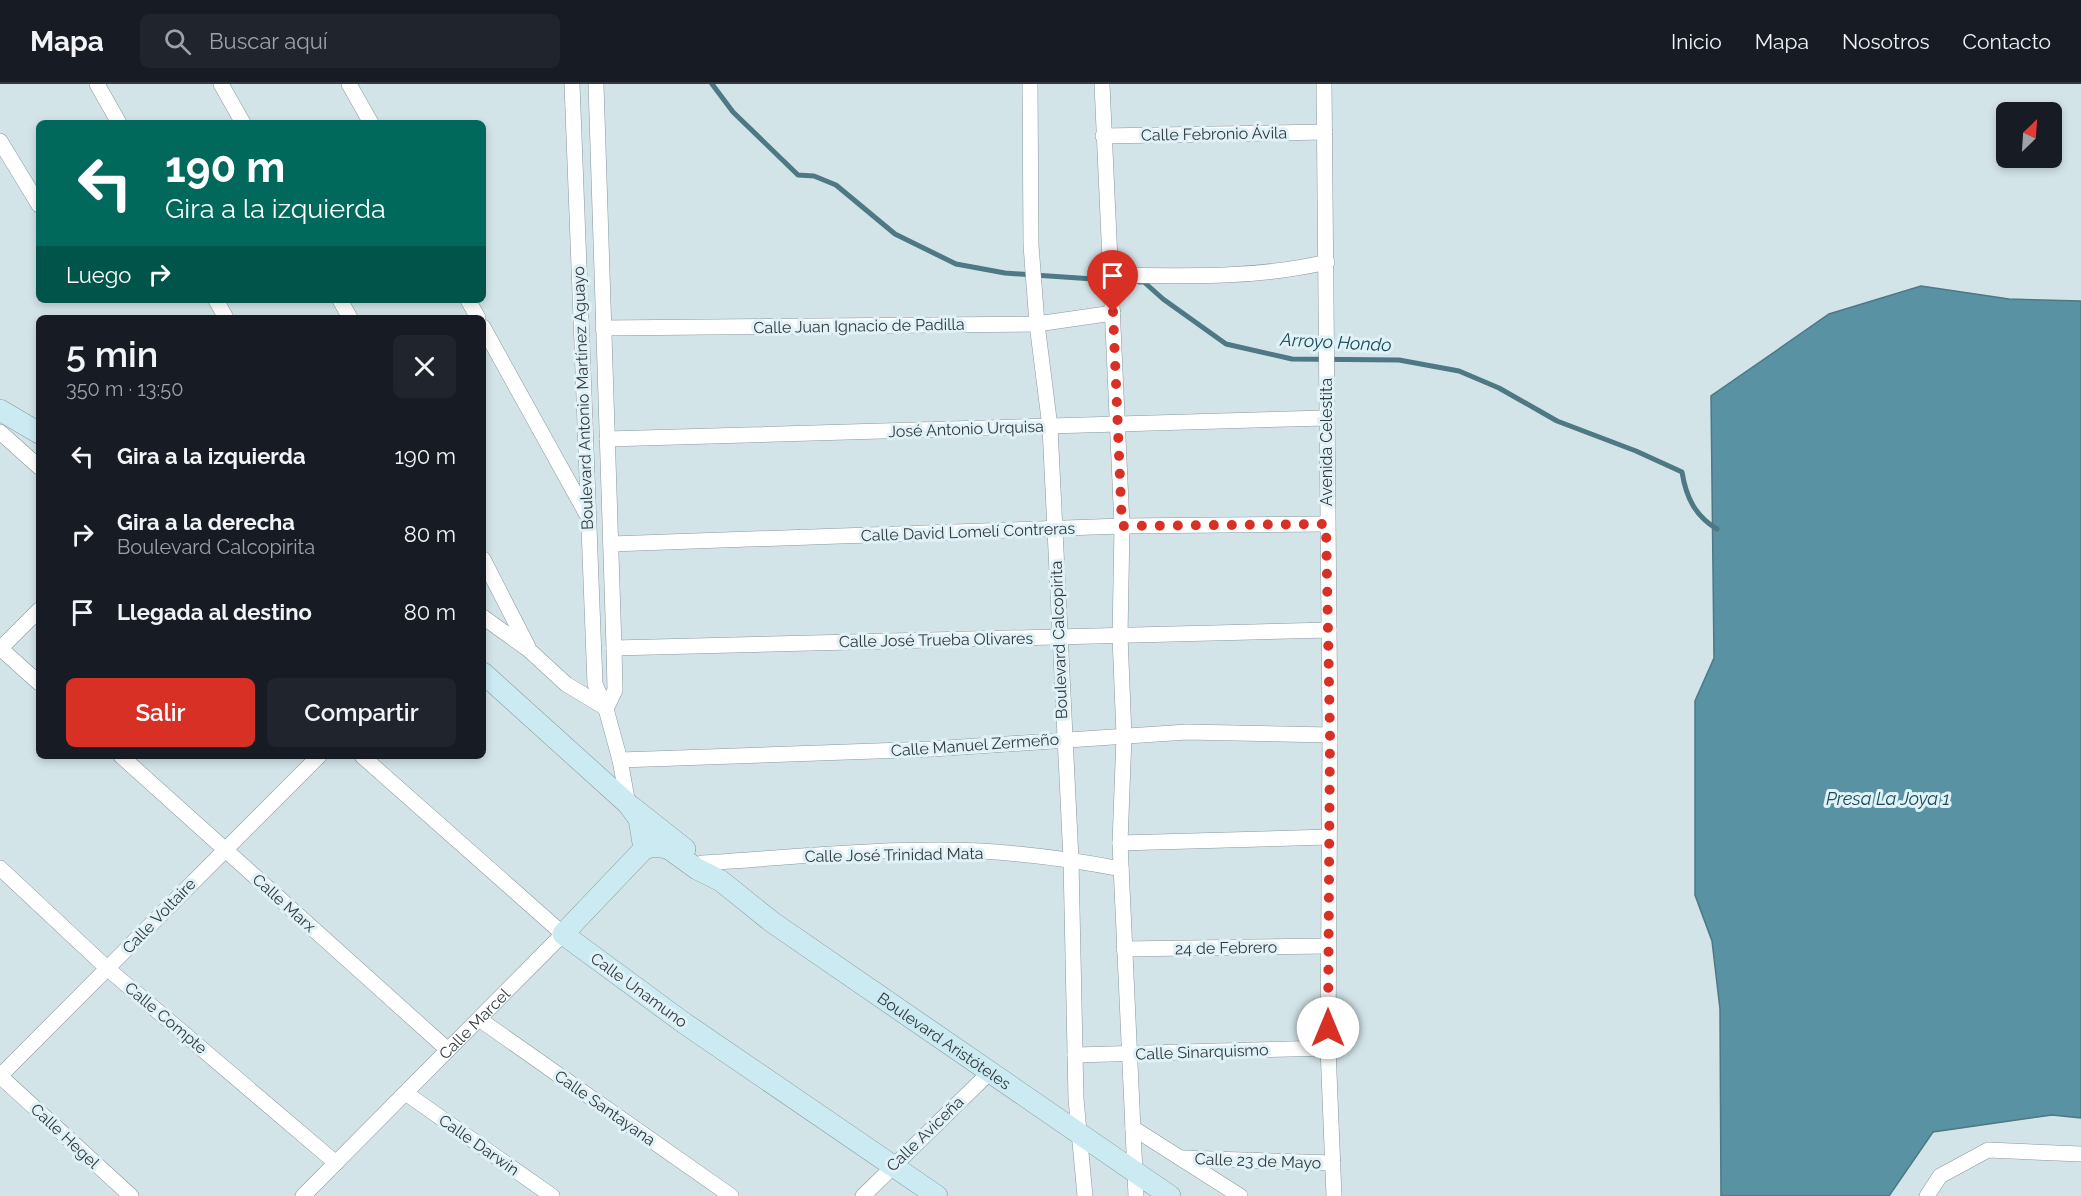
<!DOCTYPE html>
<html lang="es">
<meta charset="utf-8">
<style>
:root{--surface:#171b24;--page:#20242c;--text:#f1f3f6;--muted:#9ea1a6;--line:#363941;--accent:#d93025}
body{margin:0;font-family:Raleway,sans-serif;background:var(--page);color:var(--text);height:100vh;display:flex;flex-direction:column;font-size:22px;white-space:nowrap}
*{box-sizing:border-box;margin:0}
p{font-size:20px;color:var(--muted)}
.icon{flex:none;width:33px;height:33px;fill:none;stroke:currentColor;stroke-width:2;stroke-linecap:round;stroke-linejoin:round}
.map{position:relative;flex:1;overflow:hidden}
.sheet{position:absolute;left:36px;top:231px;width:450px;height:444px;display:flex;flex-direction:column;background:var(--surface);border-radius:9px;box-shadow:0 3px 9px #0003}
.sheet>*{flex:none}
.banner{position:absolute;left:36px;top:36px;width:450px;height:183px;border-radius:9px;box-shadow:0 3px 9px #0003;background:#00695c;color:#fff;overflow:hidden}
.needle{width:39px;rotate:25deg}
.fabs{position:absolute;left:1996px;top:18px;display:grid;gap:12px}
.fabs a{display:grid;place-items:center;width:66px;height:66px;border-radius:9px;background:var(--surface);box-shadow:0 3px 9px #0003;font-size:30px}
.pin{position:absolute;display:grid;place-items:center;width:51px;height:51px;color:#fff;margin:-62px -26px;border-radius:50% 50% 50% 0;rotate:-45deg;box-shadow:0 0 6px #0007}
.pin .icon{rotate:45deg}
.me{position:absolute;width:66px;margin:-33px;rotate:0deg;stroke-linejoin:round;filter:drop-shadow(0 0 4px #0008)}
.turn{display:flex;align-items:center;gap:21px;height:126px;padding:0 30px;font-size:27px}
.turn .icon{width:78px;height:78px;stroke-width:2.5}
.turn b{display:block;font-size:42px;line-height:51px}
.then{display:flex;align-items:center;height:57px;padding:0 30px;background:#0003;gap:12px;font-size:22px}
.round{display:grid;place-items:center;flex:none;width:63px;height:63px;border-radius:9px;background:var(--page)}
.headline{display:flex;align-items:center;justify-content:space-between;height:102px;padding:0 30px}
h1{font-size:36px;font-weight:600;line-height:45px}
.primary-button{display:flex;gap:12px;margin-top:auto;padding:12px 30px}
.primary-button a{flex:1;height:69px;border-radius:9px;background:var(--accent);color:#fff;font-size:24px;font-weight:600;line-height:69px;text-align:center}
.primary-button a+a{background:var(--page);color:var(--text)}
ul{padding:0;list-style:none}
li{display:flex;align-items:center;gap:18px;height:78px;padding:0 30px}
li div{flex:1}
li b{display:block;font-size:22px}
li em{font-style:normal}
header{display:flex;align-items:center;gap:36px;box-sizing:border-box;height:84px;padding:0 30px;background:var(--surface);border-bottom:2px solid var(--line)}
header strong{font-size:28px}
nav{display:flex;gap:33px;margin-inline-start:auto;font-size:21px}
.search{width:420px;height:54px;background:var(--page);display:flex;align-items:center;gap:15px;box-sizing:border-box;padding:0 21px;border-radius:9px;color:var(--muted);font-size:22px}
.map>svg:first-child{display:block}
</style>
<header>
<strong>Mapa</strong>
<div class="search"><svg class="icon" aria-label="search" viewBox="0 0 24 24"><circle cx="10" cy="10" r="6"/><path d="M15 15l6 6"/></svg>Buscar aquí</div>
<nav><a>Inicio</a><a>Mapa</a><a>Nosotros</a><a>Contacto</a></nav>
</header>
<div class="map">
<svg width="2081" height="1112" viewBox="0 0 2081 1112">
<rect width="100%" height="100%" fill="#d3e4e9"/>
<path fill="#5993a3" stroke="#4d7884" stroke-width="1.5" d="M1921,202L2009,215L2081,217V1034L2052,1031L1933,1048L1889,1112H1721L1720,925L1712,857L1695,811V617L1714,574L1711,312L1829,230Z"/>
<g fill="none" stroke-linecap="round" stroke-linejoin="round">
<path stroke="#4d7884" stroke-width="5" d="M712,0L733,28L798,91L814,92L836,101L895,150L956,180L1005,189L1108,196
M1139,198H1144L1163,215L1226,260L1292,275L1399,276L1459,287L1499,304L1557,337L1636,367L1682,388C1686,413 1695,432 1717,445"/>
<defs>
<g id="street">
<path d="M97,0L119,39"/>
<path d="M221,0L243,39"/>
<path d="M349,0L371,39"/>
<path d="M572,0L595,600L606,625L620,676L628,720"/>
<path d="M596,0L614,564L615,606L606,625"/>
<path d="M1030,0L1031,161L1037,240L1050,343L1071,776L1076,1015L1085,1112"/>
<path d="M1102,0L1122,442L1120,552L1124,652L1120,759L1136,1112"/>
<path d="M1324,0L1330,651L1328,964L1334,1112"/>
<path d="M1103,52L1325,48"/>
<path d="M0,57L39,121"/>
<path d="M1111,191C1183,192 1255,195 1327,178"/>
<path d="M216,216L226,234"/>
<path d="M340,216L350,234"/>
<path d="M468,216L478,234"/>
<path d="M483,243L586,429"/>
<path d="M603,244L1037,240L1113,229"/>
<path d="M0,348L39,383"/>
<path d="M607,355L1325,334"/>
<path d="M611,460L1122,442L1326,440"/>
<path d="M483,475L528,563"/>
<path d="M483,533L529,566L566,600L604,623"/>
<path d="M0,564L39,599"/>
<path d="M614,564L1329,546"/>
<path d="M0,565L39,526"/>
<path d="M121,672L448,966"/>
<path d="M620,676L932,665L1187,648L1330,651"/>
<path d="M1120,759L1329,753"/>
<path d="M702,779C795,773 888,763 981,767C1028,770 1075,776 1121,785"/>
<path d="M0,784L108,885L336,1079"/>
<path d="M1124,865L1328,862"/>
<path d="M479,935L731,1112"/>
<path d="M1075,971L1328,964"/>
<path d="M0,992L319,672"/>
<path d="M0,992L131,1112"/>
<path d="M407,1010L552,1112"/>
<path d="M1133,1044L1240,1112"/>
<path d="M1183,1074L1333,1079"/>
<path id="s1" d="M303,1112L563,850L362,672"/>
<path d="M863,1112L989,989"/>
<path d="M1927,1112L1940,1092L1988,1066L2081,1070"/>
</g>
<g id="secondary">
<path d="M0,326L39,349"/>
<path d="M483,589L628,720L639,735L644,765"/>
<path d="M632,723L685,765"/>
<path id="s2" d="M937,1112L684,939L563,850L644,765L654,762L668,764L697,785L721,797L772,838L1170,1112"/>
</g>
</defs>
<use href="#street" stroke="#88989d" stroke-width="16"/>
<use href="#secondary" stroke="#88989d" stroke-width="22"/>
<use href="#street" stroke="#fff" stroke-width="15"/>
<use href="#secondary" stroke="#cbeaf2" stroke-width="21"/>
</g>
<g fill="none" stroke-linecap="round" stroke-linejoin="round">
<path stroke="#d93025" stroke-width="10" stroke-dasharray="0 18" d="M1113,228L1122,442L1326,440L1330,651L1328,944"/>
</g>
<g text-anchor="middle" dominant-baseline="central" stroke-width="6" stroke-linejoin="round" paint-order="stroke">
<g font-size="16" fill="#31383a" stroke="#e0f2f7">
<text transform="translate(1214 50) rotate(-1)">Calle Febronio Ávila</text>
<text transform="translate(859 242) rotate(-1)">Calle Juan Ignacio de Padilla</text>
<text transform="translate(583 314) rotate(-92)">Boulevard Antonio Martínez Aguayo</text>
<text transform="translate(966 345) rotate(-2)">José Antonio Urquisa</text>
<text transform="translate(1326 358) rotate(-90)">Avenida Celestita</text>
<text transform="translate(968 448) rotate(-2)">Calle David Lomelí Contreras</text>
<text transform="translate(936 556) rotate(-1)">Calle José Trueba Olivares</text>
<text transform="translate(1059 556) rotate(-92)">Boulevard Calcopirita</text>
<text transform="translate(975 661) rotate(-4)">Calle Manuel Zermeño</text>
<text transform="translate(894 771) rotate(-1)">Calle José Trinidad Mata</text>
<text transform="translate(284 819) rotate(42)">Calle Marx</text>
<text transform="translate(159 832) rotate(-46)">Calle Voltaire</text>
<text transform="translate(1226 864) rotate(-1)">24 de Febrero</text>
<text transform="translate(639 906) rotate(36)">Calle Unamuno</text>
<text transform="translate(166 934) rotate(40)">Calle Compte</text>
<text stroke="none"><textPath href="#s1" startOffset="243">Calle Marcel</textPath></text>
<text stroke="none"><textPath href="#s2" startOffset="936">Boulevard Aristóteles</textPath></text>
<text transform="translate(1202 968) rotate(-2)">Calle Sinarquismo</text>
<text transform="translate(605 1024) rotate(35)">Calle Santayana</text>
<text transform="translate(925 1050) rotate(-44)">Calle Aviceña</text>
<text transform="translate(65 1052) rotate(43)">Calle Hegel</text>
<text transform="translate(479 1061) rotate(35)">Calle Darwin</text>
<text transform="translate(1258 1077) rotate(2)">Calle 23 de Mayo</text>
</g>
<g font-size="18" font-style="italic" fill="#174a57" stroke="#e0f2f7">
<text transform="translate(1336 258) rotate(3)">Arroyo Hondo</text>
<text x="1888" y="714">Presa La Joya 1</text>
</g>
</g>
</svg>
<div class="fabs">
<a><svg class="needle" viewBox="-14 -14 28 28"><path d="M0-13l5 13h-10z" fill="#e53935"/><path d="M0 13l5-13h-10z" fill="#9ea1a6"/></svg></a>
</div>
<div class="pin" style="left:1113px;top:228px;background:#d93025"><svg class="icon" aria-label="arrive" viewBox="0 0 24 24"><path d="M6 21V4h12l-3 4 3 4H6"/></svg></div>
<svg class="me" style="left:1328px;top:944px" viewBox="-20 -20 40 40"><circle r="19" fill="#fff"/><path d="M0-13L10 11 0 6-10 11z" fill="#d93025"/></svg>
<div class="banner">
<div class="turn"><svg class="icon" aria-label="left" viewBox="0 0 24 24"><path d="M17 20v-9H6M10 6l-5 5 5 5"/></svg><div><b>190 m</b>Gira a la izquierda</div></div>
<div class="then">Luego<svg class="icon" aria-label="right" viewBox="0 0 24 24"><path d="M7 20v-9h11M14 6l5 5-5 5"/></svg></div>
</div>
<section class="sheet">
<div class="headline"><div><h1>5 min</h1><p>350 m · 13:50</p></div><a class="round"><svg class="icon" aria-label="close" viewBox="0 0 24 24"><path d="M6 6l12 12M18 6L6 18"/></svg></a></div>
<ul>
<li><svg class="icon" aria-label="left" viewBox="0 0 24 24"><path d="M17 20v-9H6M10 6l-5 5 5 5"/></svg><div><b>Gira a la izquierda</b></div><em>190 m</em></li>
<li><svg class="icon" aria-label="right" viewBox="0 0 24 24"><path d="M7 20v-9h11M14 6l5 5-5 5"/></svg><div><b>Gira a la derecha</b><p>Boulevard Calcopirita</p></div><em>80 m</em></li>
<li><svg class="icon" aria-label="arrive" viewBox="0 0 24 24"><path d="M6 21V4h12l-3 4 3 4H6"/></svg><div><b>Llegada al destino</b></div><em>80 m</em></li>
</ul>
<div class="primary-button"><a>Salir</a><a>Compartir</a></div>
</section>
</div>
